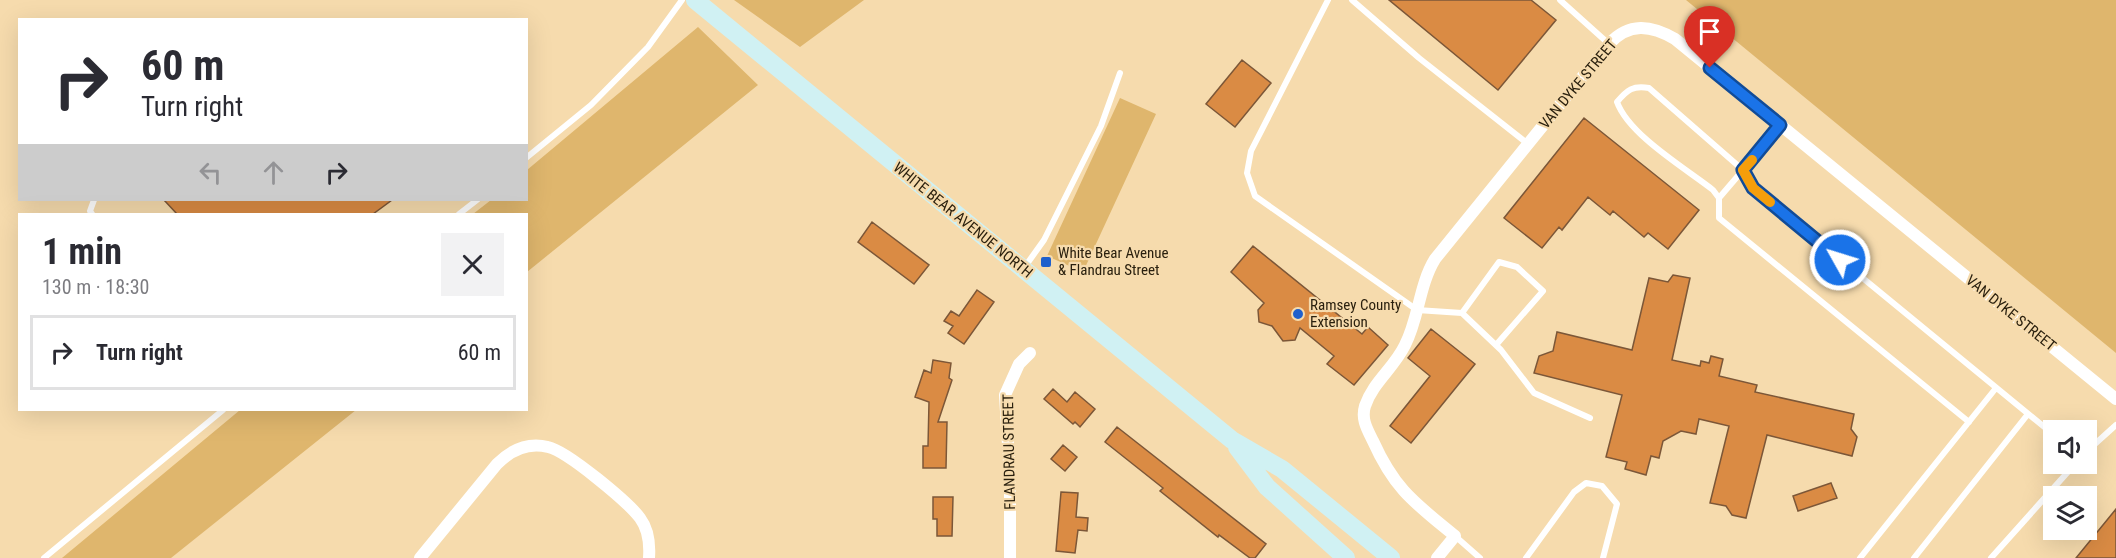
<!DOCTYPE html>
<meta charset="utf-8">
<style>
:root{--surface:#fff;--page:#f2f2f3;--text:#2b2b33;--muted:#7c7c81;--line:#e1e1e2}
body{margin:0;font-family:"Roboto Condensed",sans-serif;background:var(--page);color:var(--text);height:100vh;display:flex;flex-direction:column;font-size:22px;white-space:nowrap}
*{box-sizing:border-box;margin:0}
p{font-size:20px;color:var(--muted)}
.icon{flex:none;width:33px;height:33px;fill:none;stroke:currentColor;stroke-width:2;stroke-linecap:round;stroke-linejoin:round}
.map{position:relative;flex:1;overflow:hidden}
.drawer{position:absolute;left:18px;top:213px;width:510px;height:198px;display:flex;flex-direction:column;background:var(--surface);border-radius:0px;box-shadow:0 6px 24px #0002}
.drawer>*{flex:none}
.banner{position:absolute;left:18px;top:18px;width:510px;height:183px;border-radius:0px;box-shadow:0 6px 24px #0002;background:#fff;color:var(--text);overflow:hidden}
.fabs{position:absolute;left:2043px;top:420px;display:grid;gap:12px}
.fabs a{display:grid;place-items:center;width:54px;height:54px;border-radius:0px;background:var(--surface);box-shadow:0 6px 24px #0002;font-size:30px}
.pin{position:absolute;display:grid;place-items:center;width:51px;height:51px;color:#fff;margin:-62px -26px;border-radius:50% 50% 50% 0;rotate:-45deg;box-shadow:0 0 6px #0007}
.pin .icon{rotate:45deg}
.me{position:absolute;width:66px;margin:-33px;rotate:309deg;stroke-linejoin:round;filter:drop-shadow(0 0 4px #0008)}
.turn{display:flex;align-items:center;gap:21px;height:126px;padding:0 24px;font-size:27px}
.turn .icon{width:78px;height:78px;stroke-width:2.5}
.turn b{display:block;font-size:42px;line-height:51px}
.lanes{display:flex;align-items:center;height:57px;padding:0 24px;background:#0003;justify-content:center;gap:30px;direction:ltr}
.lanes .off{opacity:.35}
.round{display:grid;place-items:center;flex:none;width:63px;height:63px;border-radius:0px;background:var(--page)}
.head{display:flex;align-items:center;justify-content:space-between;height:102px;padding:0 24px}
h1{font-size:36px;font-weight:700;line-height:45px}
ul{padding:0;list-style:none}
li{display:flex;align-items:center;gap:18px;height:75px;margin:0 12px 9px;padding:0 12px;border:3px solid var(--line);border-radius:0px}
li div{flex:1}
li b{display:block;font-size:22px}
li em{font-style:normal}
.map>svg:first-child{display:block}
</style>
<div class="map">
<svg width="2116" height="558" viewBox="0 0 2116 558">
<rect width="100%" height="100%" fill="#f6dbad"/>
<path fill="#dfb66d" d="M734,0H864L800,47Z
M1686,0H2116V353Z
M698,27L758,85L527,272L526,214H473L491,200H526L527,170Z
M1120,98L1156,114L1083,272L1047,256Z
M240,410H356L171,558H62Z"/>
<path fill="#da8b44" stroke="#7c5738" stroke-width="1.5" d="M1389,0H1531L1556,20L1498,90Z
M1242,60L1271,83L1235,127L1206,104Z
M1584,118L1699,210L1668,249L1648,233L1644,237L1613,211L1610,215L1588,197L1562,230L1559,227L1542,248L1504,218Z
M164,200H392L373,214H177Z
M872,222L929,265L914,284L858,242Z
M1253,246L1362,334L1368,327L1388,345L1354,385L1327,364L1334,356L1300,328L1295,340L1283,341L1272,326L1259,322L1258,310L1264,303L1231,272Z
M1673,275L1690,278L1672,360L1700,366L1701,361L1709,363L1711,356L1723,359L1719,376L1757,385L1755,392L1854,414L1851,429L1857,437L1852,456L1767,435L1746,518L1732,515L1726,506L1710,503L1729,426L1699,419L1696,434L1681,431L1663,441L1659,458L1651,456L1646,475L1625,469L1627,462L1606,457L1622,395L1534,373L1539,356L1553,351L1557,332L1632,350L1649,278L1668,282Z
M977,290L994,302L964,344L948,333L953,326L944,321L951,311L959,316Z
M1431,329L1475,364L1411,443L1390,426L1430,376L1408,358Z
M933,360L951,363L949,378L952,380L938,422H947L946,468H923V446H928L929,402L915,397L924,370L931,373Z
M1053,389L1067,402L1075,392L1095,409L1080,427L1075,422L1073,424L1044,399Z
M1117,427L1266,544L1255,558H1250L1219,535L1218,537L1160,491L1163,488L1105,442Z
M1063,445L1077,457L1065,471L1051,459Z
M1831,483L1837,498L1798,511L1793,496Z
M1061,492L1078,493L1076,517L1088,518L1087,531L1078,530L1075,553L1056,551Z
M933,497H953L952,536H937V519H933Z
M2116,509V558H2076Z"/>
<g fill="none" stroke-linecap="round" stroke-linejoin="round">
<path stroke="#fff" stroke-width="6" d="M1328,0L1251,151L1247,173L1255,196L1417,310L1462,313L1501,350L1534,393L1590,418
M1352,0L1419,58L1528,144
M1560,0L1609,44
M1780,125L1743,170L1753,188L2054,435
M526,158L591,105L648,47L682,0
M1719,198L1743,170L1649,88C1633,85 1627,90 1617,102C1629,135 1685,168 1713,190L1719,198V218L1969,422
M92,214L90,211L94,200
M459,214L477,200
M1024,268L1044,240L1101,126L1120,73
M1462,313L1499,262L1517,267L1543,291L1496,345
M2086,452L2116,425
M1455,536L1480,558
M44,558L223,410
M1526,558L1574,492L1586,483L1602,486L1617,504L1603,558
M1860,558L1996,388
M1914,558L2028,414
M1991,558L2075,464"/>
<path stroke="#fff" stroke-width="12" d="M420,558L497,464C511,450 528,442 548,447C567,451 628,502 640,518C649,530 650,544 649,558
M1010,558V479L1005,395L1019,364L1030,353
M1437,558L1455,536C1415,503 1395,490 1373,441C1367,429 1361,419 1365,406C1373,382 1394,368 1405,345C1419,318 1419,285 1435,259L1609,44C1629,22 1651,25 1675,39L2116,399"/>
<path stroke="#d0f1f3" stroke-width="18" d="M695,0L1232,440L1282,469L1391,558
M1237,447L1267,487L1346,558"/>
</g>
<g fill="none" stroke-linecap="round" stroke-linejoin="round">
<defs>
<path id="route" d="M1710,68L1780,125L1743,170L1753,188L1840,260"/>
</defs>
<use href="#route" stroke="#114b97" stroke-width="15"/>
<use href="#route" stroke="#1a73e8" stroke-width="10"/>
<path stroke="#f59e0b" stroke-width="10" d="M1752,160L1743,170L1753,188L1770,202"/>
</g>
<g fill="#1f60cc" stroke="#f6dbad" stroke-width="2">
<rect x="1040" y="256" width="12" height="12" rx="3"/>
<circle cx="1298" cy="314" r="6"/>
</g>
<g text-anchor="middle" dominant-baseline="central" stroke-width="4.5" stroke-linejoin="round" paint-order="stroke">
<g font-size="15" fill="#2a200e" stroke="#f6dbad">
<text transform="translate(1578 84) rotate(-50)">VAN DYKE STREET</text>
<text transform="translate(963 220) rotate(39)">WHITE BEAR AVENUE NORTH</text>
<text transform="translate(2011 313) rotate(39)">VAN DYKE STREET</text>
<text transform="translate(1009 452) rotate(-91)">FLANDRAU STREET</text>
</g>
<g font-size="15" fill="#2a200e" stroke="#f6dbad" text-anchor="start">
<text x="1058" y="253">White Bear Avenue<tspan x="1058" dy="17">&amp; Flandrau Street</tspan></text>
<text x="1310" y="305">Ramsey County<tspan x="1310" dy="17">Extension</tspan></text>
</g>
</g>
</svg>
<div class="fabs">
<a><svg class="icon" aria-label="sound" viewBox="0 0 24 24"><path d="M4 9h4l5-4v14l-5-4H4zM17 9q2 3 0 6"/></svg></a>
<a><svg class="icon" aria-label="layers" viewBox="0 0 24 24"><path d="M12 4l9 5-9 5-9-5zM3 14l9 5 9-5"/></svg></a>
</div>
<div class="pin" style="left:1710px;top:68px;background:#d93025"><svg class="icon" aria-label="arrive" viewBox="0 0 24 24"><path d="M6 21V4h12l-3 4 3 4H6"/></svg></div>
<svg class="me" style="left:1840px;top:260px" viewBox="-20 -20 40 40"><circle r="17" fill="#1a73e8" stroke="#fff" stroke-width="3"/><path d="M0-11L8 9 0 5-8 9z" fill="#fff"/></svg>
<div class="banner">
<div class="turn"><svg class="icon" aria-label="right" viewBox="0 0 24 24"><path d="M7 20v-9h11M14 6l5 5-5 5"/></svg><div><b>60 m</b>Turn right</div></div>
<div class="lanes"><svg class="icon off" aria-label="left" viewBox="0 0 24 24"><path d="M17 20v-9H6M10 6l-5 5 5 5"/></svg><svg class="icon off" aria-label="ahead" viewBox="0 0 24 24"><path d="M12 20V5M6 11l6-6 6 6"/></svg><svg class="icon" aria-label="right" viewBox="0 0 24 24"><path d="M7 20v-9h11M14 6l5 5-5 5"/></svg></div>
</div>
<section class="drawer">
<div class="head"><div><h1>1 min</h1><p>130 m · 18:30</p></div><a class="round"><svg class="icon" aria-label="close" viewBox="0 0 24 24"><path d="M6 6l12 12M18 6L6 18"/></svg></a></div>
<ul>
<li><svg class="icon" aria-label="right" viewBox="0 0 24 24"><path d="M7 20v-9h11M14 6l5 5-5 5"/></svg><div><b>Turn right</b></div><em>60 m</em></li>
</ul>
</section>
</div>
